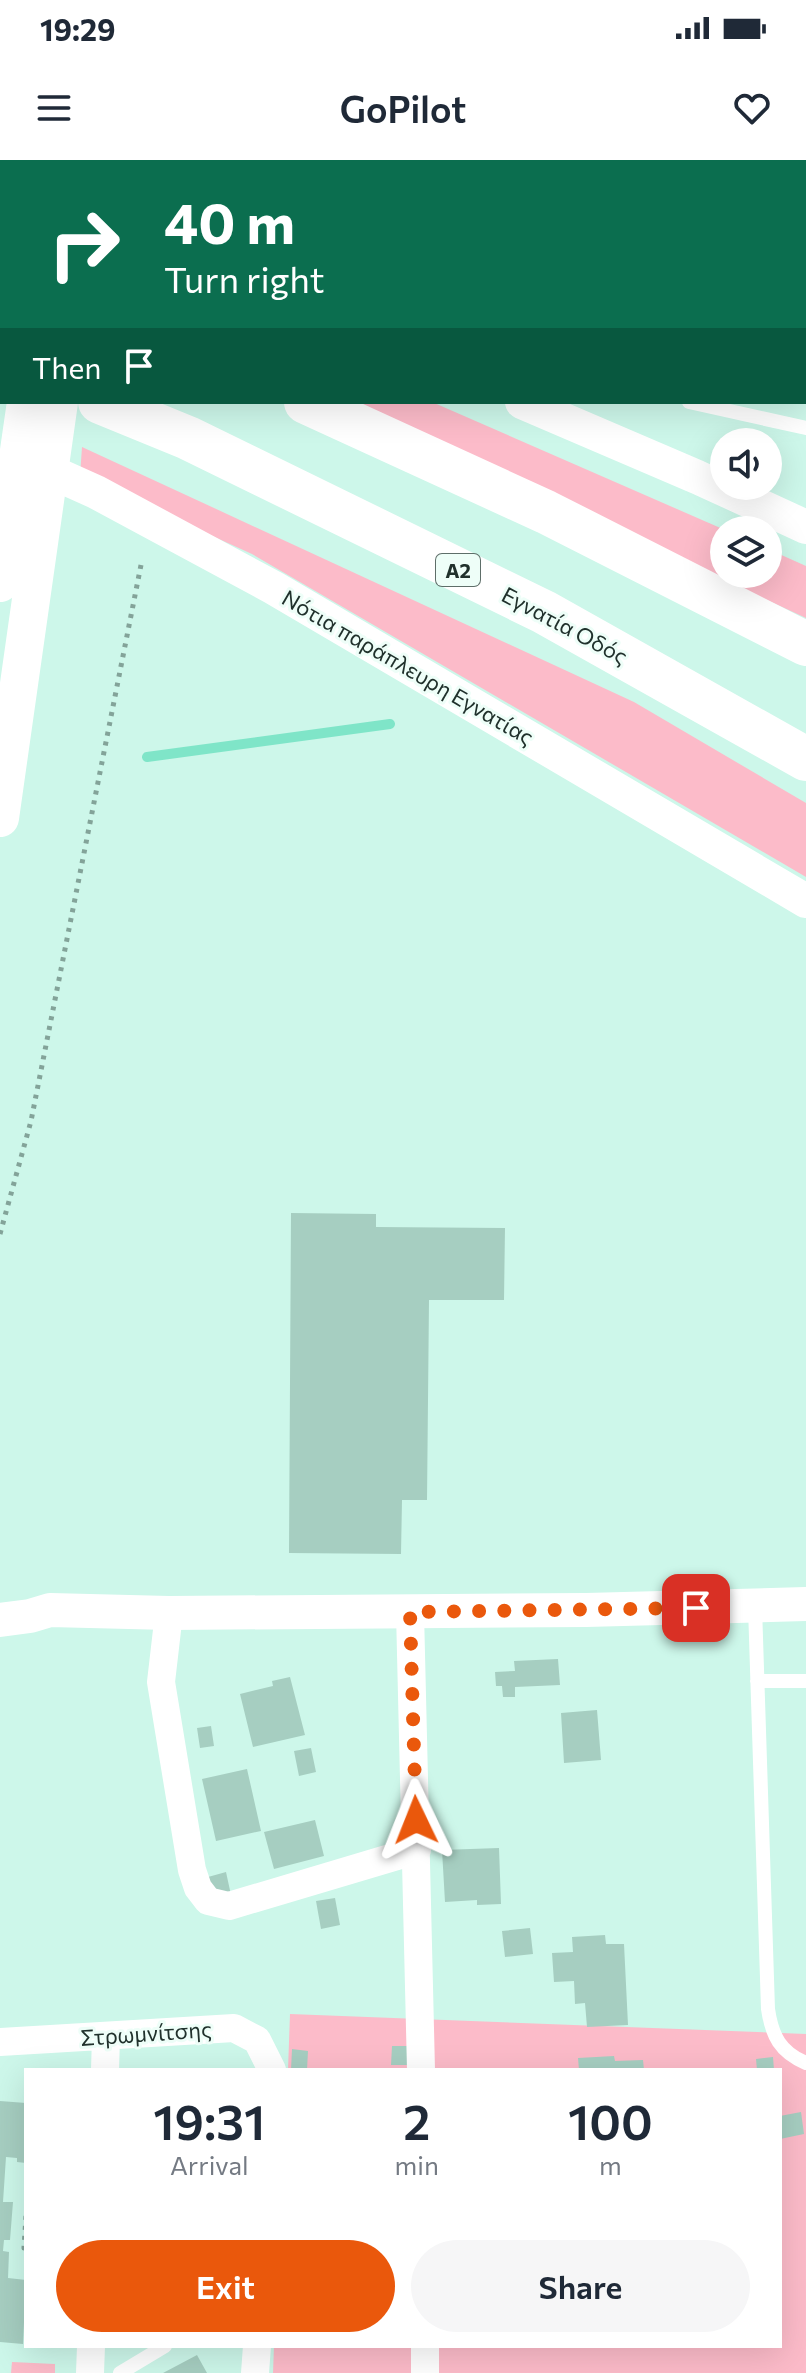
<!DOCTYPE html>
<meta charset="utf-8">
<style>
:root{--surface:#fff;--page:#f6f6f7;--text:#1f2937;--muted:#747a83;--accent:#ea580c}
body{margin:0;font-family:Commissioner,sans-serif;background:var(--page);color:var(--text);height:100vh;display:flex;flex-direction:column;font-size:30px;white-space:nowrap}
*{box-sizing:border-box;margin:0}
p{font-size:26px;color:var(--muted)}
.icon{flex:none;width:44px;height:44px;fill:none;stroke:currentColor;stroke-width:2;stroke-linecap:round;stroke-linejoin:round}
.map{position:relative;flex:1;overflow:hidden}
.details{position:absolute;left:24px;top:1908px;width:758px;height:280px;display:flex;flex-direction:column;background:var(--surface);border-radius:0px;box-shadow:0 8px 32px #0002}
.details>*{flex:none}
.hud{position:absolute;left:0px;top:0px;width:806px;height:244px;box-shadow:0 8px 32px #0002;background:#0b6e4f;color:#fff;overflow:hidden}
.buttons{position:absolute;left:710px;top:268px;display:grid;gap:16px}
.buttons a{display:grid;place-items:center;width:72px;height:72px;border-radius:50%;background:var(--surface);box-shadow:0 8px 32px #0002;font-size:40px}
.pin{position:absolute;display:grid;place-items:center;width:68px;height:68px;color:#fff;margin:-34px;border-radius:16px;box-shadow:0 4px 12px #0006}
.me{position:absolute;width:88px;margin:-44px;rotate:358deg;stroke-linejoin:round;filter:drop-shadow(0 0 6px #0008)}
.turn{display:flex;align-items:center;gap:28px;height:168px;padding:0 32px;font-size:36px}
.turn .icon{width:104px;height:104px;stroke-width:2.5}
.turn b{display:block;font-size:56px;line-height:68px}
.then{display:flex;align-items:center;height:76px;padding:0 32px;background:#0003;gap:16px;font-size:30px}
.eta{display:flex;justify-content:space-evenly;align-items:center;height:136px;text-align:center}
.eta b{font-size:48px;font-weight:600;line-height:56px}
.action{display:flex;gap:16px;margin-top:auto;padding:16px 32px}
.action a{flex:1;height:92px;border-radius:48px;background:var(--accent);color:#fff;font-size:32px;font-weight:600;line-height:92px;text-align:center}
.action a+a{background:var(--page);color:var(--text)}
.status{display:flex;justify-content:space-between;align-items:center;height:56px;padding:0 40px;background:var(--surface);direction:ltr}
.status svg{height:22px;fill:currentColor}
header{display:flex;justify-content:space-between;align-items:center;height:104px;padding:0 32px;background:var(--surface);font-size:36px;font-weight:600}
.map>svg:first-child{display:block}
</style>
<div class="status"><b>19:29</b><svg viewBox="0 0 49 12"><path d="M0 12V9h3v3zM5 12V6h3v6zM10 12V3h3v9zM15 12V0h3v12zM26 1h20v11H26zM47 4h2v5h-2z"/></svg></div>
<header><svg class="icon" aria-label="menu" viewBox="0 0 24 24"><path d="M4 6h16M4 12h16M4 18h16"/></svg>GoPilot<svg class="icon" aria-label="heart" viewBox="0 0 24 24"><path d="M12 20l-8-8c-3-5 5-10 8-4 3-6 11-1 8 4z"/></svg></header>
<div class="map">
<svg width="806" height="2213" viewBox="0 0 806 2213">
<rect width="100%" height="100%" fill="#cdf7ea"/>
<path fill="#fcbbc9" d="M336,242H432L725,370L724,414H768V389L806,406V458Z
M82,287L634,542L806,643V717L252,394L80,316Z
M290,1854L806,1874V2213H273L274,2186H780V1910H288Z
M12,2202L55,2204V2213H11Z"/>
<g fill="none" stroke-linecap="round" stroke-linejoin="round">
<path stroke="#7fe5c8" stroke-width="10" d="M147,597L390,564"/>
</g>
<path fill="#a6cec1" d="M291,1053L376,1054V1067L505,1068L504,1140H429L427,1340H402L401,1394L289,1393Z
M558,1499L560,1525L515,1527V1537H503L502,1526H496L495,1512L515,1511L514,1501Z
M290,1517L305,1575L253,1587L240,1534L273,1526L272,1521Z
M597,1550L601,1600L564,1603L561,1553Z
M211,1566L214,1586L200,1588L197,1568Z
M311,1588L316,1612L299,1616L294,1591Z
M247,1609L261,1671L216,1681L202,1619Z
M315,1660L324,1696L274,1709L264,1672Z
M499,1688L501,1744L477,1745V1740L445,1742L442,1690Z
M226,1712L231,1735L213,1740L208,1717Z
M335,1738L340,1765L321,1769L316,1741Z
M530,1768L533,1794L505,1797L502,1771Z
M605,1775L606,1784H624L628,1865L587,1867L585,1843L575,1844L574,1821L554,1822L552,1793L573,1792L572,1777Z
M392,1886H416V1905H391Z
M292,1889L308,1891L307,1910H291Z
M614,1896L615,1901L643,1900L644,1910H579L578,1898Z
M773,1897L774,1910H757L756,1899Z
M0,1941L26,1943V2003L17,2002V1998L6,1997L3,2042H13L10,2080H4L3,2091L9,2092L8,2118L26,2120L23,2184L0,2182Z
M801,1952L804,1974L780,1979V1956Z
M197,2195L207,2213H163Z"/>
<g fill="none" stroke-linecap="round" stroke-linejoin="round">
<path stroke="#83a399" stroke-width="5" stroke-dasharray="4 6" stroke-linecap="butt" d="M0,1074L31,961L141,405
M26,2056L24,2088H26"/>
<path stroke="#fff" stroke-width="14" d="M404,2V0
M804,55L806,56
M689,242L806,268
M755,1447L768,1849C772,1876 780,1892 806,1903
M757,1521H806
M120,2213L165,2186"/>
<path stroke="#fff" stroke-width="28" d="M410,1452L421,1910
M169,1453L161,1522L192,1710L198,1728L208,1741L229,1746L417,1690
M0,1882L234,1868L257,1880L272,1910
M105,1910L106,1877
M425,2186V2213
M90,2213L91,2186
M255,2213L257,2186"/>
<path stroke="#fff" stroke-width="34" d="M185,2V0
M0,20L2,21
M522,242L697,317L806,367
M27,301L96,332L274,428L806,741
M0,1460L30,1456L50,1450L169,1453L586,1450L806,1444"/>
<path stroke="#fff" stroke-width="38" d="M59,2V0
M94,2V0
M0,423L26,242
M0,658L59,242"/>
<path stroke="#fff" stroke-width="44" d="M0,110L2,111
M0,200L2,201
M100,242L188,278L544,452L806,599
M306,242L546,352L806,484"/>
</g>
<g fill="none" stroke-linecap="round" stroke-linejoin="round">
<path stroke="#ea580c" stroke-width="14" stroke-dasharray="0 25.2" d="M416,1660L410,1452L696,1448"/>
</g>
<g text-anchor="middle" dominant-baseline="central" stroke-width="6" stroke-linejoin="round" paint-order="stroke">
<rect fill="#eefef8" stroke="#5e6e69" stroke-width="2" x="436" y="394" width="44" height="32" rx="6"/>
<g font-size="20" font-weight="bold" fill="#20312c">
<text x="458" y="410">Α2</text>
</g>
<g font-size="22" fill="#20312c" stroke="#eefef8">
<text transform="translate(565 465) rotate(28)">Εγνατία Οδός</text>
<text transform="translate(408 507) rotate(30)">Νότια παράπλευρη Εγνατίας</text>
<text transform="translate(146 1873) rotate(-4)">Στρωμνίτσης</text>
</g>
</g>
</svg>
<div class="buttons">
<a><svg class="icon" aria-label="sound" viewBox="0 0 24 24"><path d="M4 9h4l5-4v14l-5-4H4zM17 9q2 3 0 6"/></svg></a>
<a><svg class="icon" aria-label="layers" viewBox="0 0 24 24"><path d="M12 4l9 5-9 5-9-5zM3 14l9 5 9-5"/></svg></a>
</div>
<div class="pin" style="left:696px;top:1448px;background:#d93025"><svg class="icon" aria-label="arrive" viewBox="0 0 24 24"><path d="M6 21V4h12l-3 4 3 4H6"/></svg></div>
<svg class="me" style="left:416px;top:1660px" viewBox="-20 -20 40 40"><path d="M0-17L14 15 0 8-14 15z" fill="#ea580c" stroke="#fff" stroke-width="4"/></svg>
<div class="hud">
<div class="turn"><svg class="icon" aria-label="right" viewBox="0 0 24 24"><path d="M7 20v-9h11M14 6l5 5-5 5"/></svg><div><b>40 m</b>Turn right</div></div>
<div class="then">Then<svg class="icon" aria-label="arrive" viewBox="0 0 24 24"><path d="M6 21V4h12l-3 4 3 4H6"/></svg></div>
</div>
<section class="details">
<div class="eta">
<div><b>19:31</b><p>Arrival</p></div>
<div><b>2</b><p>min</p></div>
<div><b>100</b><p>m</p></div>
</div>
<div class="action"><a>Exit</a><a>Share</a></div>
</section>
</div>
